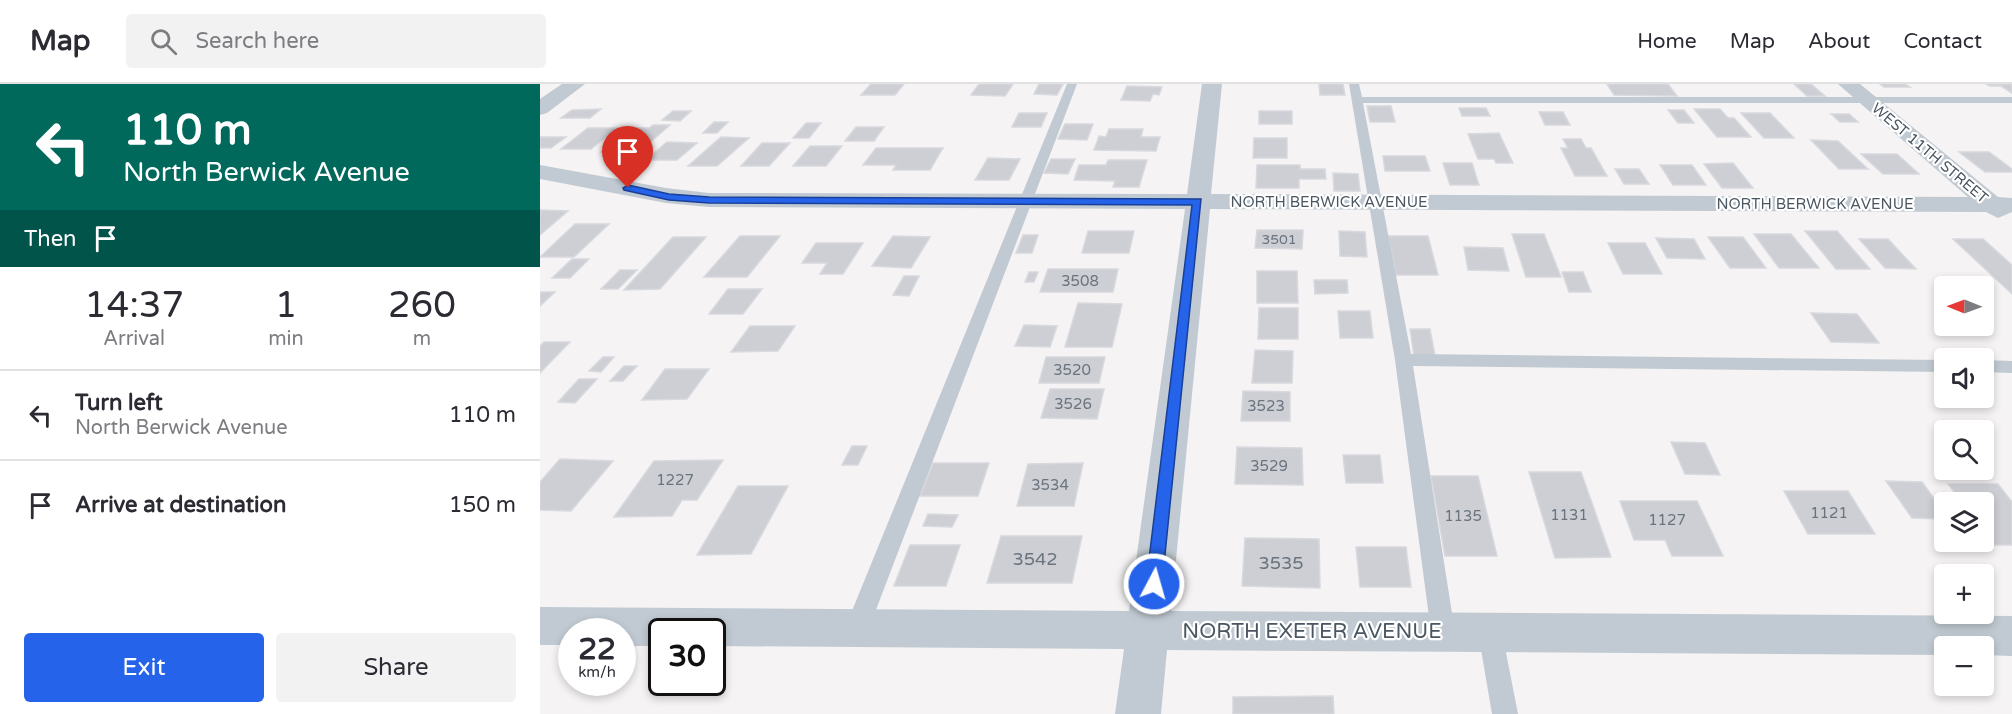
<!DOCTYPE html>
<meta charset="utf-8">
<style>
:root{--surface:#fff;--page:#f2f2f3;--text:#2b2b33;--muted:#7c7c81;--line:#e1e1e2;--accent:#2563eb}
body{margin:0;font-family:"Varela Round",sans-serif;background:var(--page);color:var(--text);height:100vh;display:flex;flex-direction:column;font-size:22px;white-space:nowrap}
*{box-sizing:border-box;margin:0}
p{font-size:20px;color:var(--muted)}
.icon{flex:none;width:33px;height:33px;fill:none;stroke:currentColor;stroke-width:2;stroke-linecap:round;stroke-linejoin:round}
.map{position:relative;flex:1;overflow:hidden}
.panel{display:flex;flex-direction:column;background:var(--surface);width:540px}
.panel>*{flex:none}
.banner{background:#00695c;color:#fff;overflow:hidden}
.needle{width:39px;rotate:271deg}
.buttons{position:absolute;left:1394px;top:192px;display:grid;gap:12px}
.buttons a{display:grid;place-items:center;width:60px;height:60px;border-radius:6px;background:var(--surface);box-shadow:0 3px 9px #0003;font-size:30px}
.speed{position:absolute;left:18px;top:534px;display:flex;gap:12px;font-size:30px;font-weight:700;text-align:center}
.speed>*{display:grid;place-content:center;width:78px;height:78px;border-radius:50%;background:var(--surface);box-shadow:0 3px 9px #0003;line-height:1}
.speed small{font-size:15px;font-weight:400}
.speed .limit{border:3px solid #111;border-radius:9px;background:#fff;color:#111}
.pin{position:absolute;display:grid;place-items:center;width:51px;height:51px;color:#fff;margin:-62px -26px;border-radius:50% 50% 50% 0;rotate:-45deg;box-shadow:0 0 6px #0007}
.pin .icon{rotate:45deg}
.me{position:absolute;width:66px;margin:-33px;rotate:6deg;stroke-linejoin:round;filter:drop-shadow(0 0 4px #0008)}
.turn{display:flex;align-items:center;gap:21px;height:126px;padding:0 24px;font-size:27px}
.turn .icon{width:78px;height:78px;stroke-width:2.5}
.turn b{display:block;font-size:42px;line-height:51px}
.then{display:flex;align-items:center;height:57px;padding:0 24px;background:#0003;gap:12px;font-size:22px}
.eta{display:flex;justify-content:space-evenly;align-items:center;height:102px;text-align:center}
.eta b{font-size:36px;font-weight:600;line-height:42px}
.cta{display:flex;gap:12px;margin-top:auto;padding:12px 24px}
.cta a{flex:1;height:69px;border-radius:6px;background:var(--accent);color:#fff;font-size:24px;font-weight:600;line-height:69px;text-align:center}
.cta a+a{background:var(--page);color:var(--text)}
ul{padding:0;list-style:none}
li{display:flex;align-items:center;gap:18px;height:90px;padding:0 24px;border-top:2px solid var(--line)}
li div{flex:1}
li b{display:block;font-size:22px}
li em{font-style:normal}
header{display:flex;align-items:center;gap:36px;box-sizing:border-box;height:84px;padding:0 30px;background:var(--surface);border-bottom:2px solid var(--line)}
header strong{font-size:28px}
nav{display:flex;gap:33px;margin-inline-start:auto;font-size:21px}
.search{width:420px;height:54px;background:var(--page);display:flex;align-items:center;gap:15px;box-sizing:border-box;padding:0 21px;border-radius:6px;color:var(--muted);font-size:22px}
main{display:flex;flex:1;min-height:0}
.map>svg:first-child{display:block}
</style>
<header>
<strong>Map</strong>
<div class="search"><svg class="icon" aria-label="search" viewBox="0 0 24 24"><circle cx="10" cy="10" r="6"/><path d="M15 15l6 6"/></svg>Search here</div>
<nav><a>Home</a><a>Map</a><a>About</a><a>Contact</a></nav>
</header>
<main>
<section class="panel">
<div class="banner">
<div class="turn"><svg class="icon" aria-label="left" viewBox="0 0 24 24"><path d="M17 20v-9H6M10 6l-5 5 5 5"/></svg><div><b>110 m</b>North Berwick Avenue</div></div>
<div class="then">Then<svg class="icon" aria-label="arrive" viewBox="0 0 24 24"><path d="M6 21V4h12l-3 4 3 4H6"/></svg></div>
</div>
<div class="eta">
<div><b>14:37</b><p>Arrival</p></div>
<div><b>1</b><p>min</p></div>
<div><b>260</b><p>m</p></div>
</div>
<ul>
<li><svg class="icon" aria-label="left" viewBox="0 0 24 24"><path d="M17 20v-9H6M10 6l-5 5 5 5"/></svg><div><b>Turn left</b><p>North Berwick Avenue</p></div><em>110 m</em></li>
<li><svg class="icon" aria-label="arrive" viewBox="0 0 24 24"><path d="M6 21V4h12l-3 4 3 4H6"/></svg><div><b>Arrive at destination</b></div><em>150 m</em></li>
</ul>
<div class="cta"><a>Exit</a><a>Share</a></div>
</section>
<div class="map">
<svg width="1472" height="630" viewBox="0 0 1472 630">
<rect width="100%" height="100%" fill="#f5f3f3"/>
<path fill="#cdcfd5" stroke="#d7d9de" stroke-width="1.5" d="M331,0H364L355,11H321Z
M439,0H473L465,12L431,11Z
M499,0H523L517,11L494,10Z
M779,0H803L805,11H780Z
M1067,0H1128L1137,12L1074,11Z
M1254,0H1271L1285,12H1267Z
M1340,0H1365L1370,3H1344Z
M1446,0H1472V9L1461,2H1450Z
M587,2L622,3L619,11L613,10L610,17L581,16Z
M827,22H851L855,38H830Z
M919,24H946L950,32H922Z
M61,25L50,34H21L32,26Z
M1154,25H1180L1188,34H1194L1211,53H1177Z
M1128,26H1144L1154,39H1138Z
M133,27H151L140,37L122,36Z
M719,27H752V40H719Z
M999,28H1023L1030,41H1005Z
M479,29H507L501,43H472Z
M1201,29H1230L1254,54H1224Z
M1291,30H1309L1318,38H1300Z
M174,38H188L177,49H163Z
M266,39H281L269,54H253Z
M525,40H553L547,56L518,55Z
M113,41H130L99,68H61L92,44H109Z
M316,43H344L334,57H305Z
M48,44H77L51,65H21Z
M569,45H603L601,53H620L616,67L554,66L559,52L566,53Z
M959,49L973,79H956L954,75H938L928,50Z
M0,53H26L11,64H0Z
M181,53L209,54L177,82H148Z
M714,54H747V74H713Z
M1023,55H1041L1046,64H1051L1067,92H1035L1021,64H1028Z
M1271,56L1298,57L1328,85H1299Z
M127,58L157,59L137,76H106Z
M222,59H250L229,82H201Z
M270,62H302L286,82H253Z
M336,64H403L390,86H353L356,81H323Z
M1419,68H1449L1472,85V88H1445Z
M1321,70H1357L1379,90H1343Z
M843,72H885L890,87H845Z
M448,74L480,75L469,96H435Z
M511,75H535L528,90L504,89Z
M568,76H607L599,103H573L575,97L534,96L539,81H566Z
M903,79H932L939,101H910Z
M1193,79L1213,104H1182L1164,80Z
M717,81H760V85H785L786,95H759V104H716Z
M1120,81H1152L1166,101H1133Z
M1075,85H1099L1109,100H1084Z
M793,89L818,90L820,107H794Z
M0,126L28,127L0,151Z
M35,140H69L34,173H0Z
M717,146H763L762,165L715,164Z
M548,147H594L589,169H542Z
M799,147L825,148L827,173L800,172Z
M1265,147H1297L1330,185H1296Z
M972,150H1004L1021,193H986Z
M1214,150H1251L1279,184H1239Z
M483,151H498L492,169H476Z
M200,152H240L207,193H164Z
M353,152L390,153L371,184L332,182Z
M848,152H888L898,191H856Z
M133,153H166L120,205L84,206Z
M1168,153H1203L1226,184H1190Z
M1116,154L1154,155L1165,175L1127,174Z
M1319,155H1348L1376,185L1345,184Z
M1413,155H1443L1472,181V210Z
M276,159H323L303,190H280L287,179H262Z
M1068,159H1105L1122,190H1083Z
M924,163L963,164L969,187L928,186Z
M32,175H49L30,194H12Z
M508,185H578L573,208H500Z
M80,186H97L78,205H61Z
M717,187H757L758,219H717Z
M489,188H498L494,198H485Z
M1022,188H1043L1051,208H1029Z
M364,192H379L369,212L353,211Z
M774,196H807L808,209L775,210Z
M188,205H222L203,230H169Z
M0,208H15L0,222Z
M538,219L582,220L572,263H525Z
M719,224H758V255H718Z
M798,227H830L833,254H800Z
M1271,229L1317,230L1339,259L1291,258Z
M484,241L517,242L510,263L475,262Z
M210,242H255L238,267L191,268Z
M870,245H890L895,272H874Z
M4,258H30L0,289V262Z
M715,266L753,267L752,299H712Z
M63,273H74L61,288L49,287Z
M506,273H565L559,299H499Z
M84,282H97L83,297H70Z
M125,285H169L147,315L102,316Z
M39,295H57L35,319L18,318Z
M510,305H564L557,335L501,334Z
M703,307L750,308V337H701Z
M1131,358L1165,359L1180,391L1145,390Z
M312,362H327L318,381H302Z
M697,363L762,364L763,401L695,400Z
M803,371H840L843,399H806Z
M20,375L73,377L31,427L0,426V398Z
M183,376L157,416H142L132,432L74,433L114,377Z
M393,379H449L438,412H380Z
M543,379L534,422H477L488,380Z
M989,388H1041L1071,473L1015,474Z
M891,392H938L957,472H905Z
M1346,397L1382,398L1404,428V435L1372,434Z
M1408,400H1458L1472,418V461H1454L1443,447V418H1422Z
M198,402H248L211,470L157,471Z
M1244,407H1308L1335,450H1268Z
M1080,417H1157L1183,472H1132L1125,456H1094Z
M388,430L418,431L412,443L383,442Z
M461,452H542L532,499H447Z
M705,454L779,455L780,504L702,502Z
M370,461H420L406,502H354Z
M816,463H866L871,503H820Z
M793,612L794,630H693V613Z"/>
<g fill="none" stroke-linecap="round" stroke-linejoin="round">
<path fill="#c1cad2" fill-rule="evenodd" d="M527,0H537L329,544L325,551L317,555L309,551L305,544Z
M809,0H819L822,13H1472V19H823L871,270L1404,276V288L873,282L915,548L911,556L903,559L895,556L891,548L855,276Z
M1443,276L1472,277V289L1443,288Z
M950,537L958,540L962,548L978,630H952L938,548L942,540Z"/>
<path fill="#c1cad2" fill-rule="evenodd" d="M22,0H45L7,29L0,31V15Z
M662,0H682L671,110L1428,113L1298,0H1320L1458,113L1472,114V128L1458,134L1446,128L670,125L631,527L1472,532V572L1443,571V562H1404V571L627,566L621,630H575L584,565L172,562V548H122V562H82V548H32V561H0V523L589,527L645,125L169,123L126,119L0,95V81L126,104L169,109L647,110Z"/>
</g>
<path fill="#2563eb" stroke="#184099" stroke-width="1.5" d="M88,101L129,110L169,113L661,115L622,500L620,505L614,507L608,505L606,500L652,121L169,119L129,116L84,106L83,104Z"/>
<g text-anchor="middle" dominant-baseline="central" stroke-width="4.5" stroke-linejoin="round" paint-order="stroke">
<g font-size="14" fill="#6b747e">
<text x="739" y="155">3501</text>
</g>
<g font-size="15" fill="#4a5661" stroke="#fff">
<text transform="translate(1390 69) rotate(40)">WEST 11TH STREET</text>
<text x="789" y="118">NORTH BERWICK AVENUE</text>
<text x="1275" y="120">NORTH BERWICK AVENUE</text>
</g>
<g font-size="15" fill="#6b747e">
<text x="540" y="197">3508</text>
<text x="532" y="286">3520</text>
<text x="533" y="320">3526</text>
<text x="726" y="322">3523</text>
<text x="729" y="382">3529</text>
<text x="135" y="396">1227</text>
<text x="510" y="401">3534</text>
<text x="1289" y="429">1121</text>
<text x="1029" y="431">1131</text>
<text x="923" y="432">1135</text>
<text x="1127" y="436">1127</text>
</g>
<g font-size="18" fill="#6b747e">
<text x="495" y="475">3542</text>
<text x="741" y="479">3535</text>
</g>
<g font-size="21" fill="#4a5661" stroke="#fff">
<text x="772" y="547">NORTH EXETER AVENUE</text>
</g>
</g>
</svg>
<div class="buttons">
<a><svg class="needle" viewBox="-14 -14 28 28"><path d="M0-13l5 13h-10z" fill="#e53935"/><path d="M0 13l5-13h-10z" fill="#7c7c81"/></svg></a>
<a><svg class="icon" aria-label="sound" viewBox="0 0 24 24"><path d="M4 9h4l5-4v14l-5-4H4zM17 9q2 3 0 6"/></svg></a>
<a><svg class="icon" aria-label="search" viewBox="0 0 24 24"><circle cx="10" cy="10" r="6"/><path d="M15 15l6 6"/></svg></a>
<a><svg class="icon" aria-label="layers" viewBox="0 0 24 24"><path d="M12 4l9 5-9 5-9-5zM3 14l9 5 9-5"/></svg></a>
<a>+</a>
<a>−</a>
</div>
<div class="speed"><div>22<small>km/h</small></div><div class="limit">30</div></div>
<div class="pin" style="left:88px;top:104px;background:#d93025"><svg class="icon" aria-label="arrive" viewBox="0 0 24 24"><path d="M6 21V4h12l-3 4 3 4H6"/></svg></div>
<svg class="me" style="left:614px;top:500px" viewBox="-20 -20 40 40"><circle r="17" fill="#2563eb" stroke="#fff" stroke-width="3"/><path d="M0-11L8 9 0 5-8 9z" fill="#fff"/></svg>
</div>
</main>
